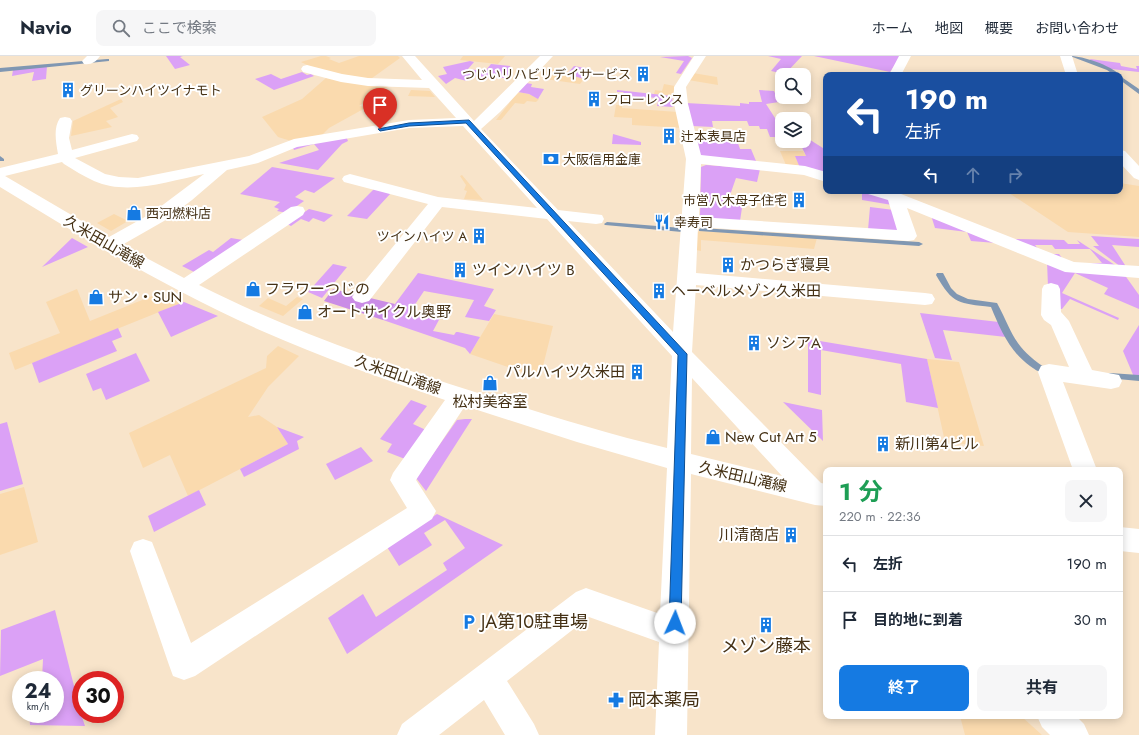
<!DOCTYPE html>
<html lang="ja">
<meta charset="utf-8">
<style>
:root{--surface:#fff;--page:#f6f6f7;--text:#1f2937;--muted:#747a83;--line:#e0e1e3;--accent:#157ae2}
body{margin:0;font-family:Jost,"Noto Sans JP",sans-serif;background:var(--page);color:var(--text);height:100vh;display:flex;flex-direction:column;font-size:15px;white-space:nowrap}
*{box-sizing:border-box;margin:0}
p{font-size:13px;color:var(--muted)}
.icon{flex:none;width:22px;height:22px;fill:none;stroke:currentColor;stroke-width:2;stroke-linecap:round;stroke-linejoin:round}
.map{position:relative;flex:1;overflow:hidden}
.sheet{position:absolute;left:823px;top:411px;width:300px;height:252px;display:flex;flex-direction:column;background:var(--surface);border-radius:8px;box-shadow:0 2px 10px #0003}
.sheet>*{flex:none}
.banner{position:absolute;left:823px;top:16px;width:300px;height:122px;border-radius:8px;box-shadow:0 2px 10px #0003;background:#1a4fa0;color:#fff;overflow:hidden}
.fabs{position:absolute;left:775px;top:12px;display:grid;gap:8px}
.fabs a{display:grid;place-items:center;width:36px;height:36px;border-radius:8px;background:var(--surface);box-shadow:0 2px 10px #0003;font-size:20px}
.speed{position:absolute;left:12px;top:615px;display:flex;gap:8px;font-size:20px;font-weight:700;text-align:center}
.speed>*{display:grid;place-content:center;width:52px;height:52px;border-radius:50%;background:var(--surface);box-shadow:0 2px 10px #0003;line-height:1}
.speed small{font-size:10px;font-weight:400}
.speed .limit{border:6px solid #d22;background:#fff;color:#111}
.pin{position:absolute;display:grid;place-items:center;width:34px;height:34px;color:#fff;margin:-41px -17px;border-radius:50% 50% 50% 0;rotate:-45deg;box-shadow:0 0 4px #0007}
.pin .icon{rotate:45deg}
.me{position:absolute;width:44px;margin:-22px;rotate:2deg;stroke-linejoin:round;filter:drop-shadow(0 0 3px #0008)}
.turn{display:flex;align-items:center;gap:14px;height:84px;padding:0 16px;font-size:18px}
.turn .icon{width:52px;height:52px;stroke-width:2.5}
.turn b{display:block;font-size:28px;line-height:34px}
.lanes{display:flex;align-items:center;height:38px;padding:0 16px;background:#0003;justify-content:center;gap:20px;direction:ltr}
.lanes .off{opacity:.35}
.round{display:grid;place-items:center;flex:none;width:42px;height:42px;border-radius:8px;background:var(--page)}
.head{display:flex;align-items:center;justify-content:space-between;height:68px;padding:0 16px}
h1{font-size:24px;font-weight:700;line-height:30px;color:#1e9e55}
.button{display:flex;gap:8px;margin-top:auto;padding:8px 16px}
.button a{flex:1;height:46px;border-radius:8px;background:var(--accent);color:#fff;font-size:16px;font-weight:700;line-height:46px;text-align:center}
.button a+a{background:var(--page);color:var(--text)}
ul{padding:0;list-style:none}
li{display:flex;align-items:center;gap:12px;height:56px;padding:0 16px;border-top:1px solid var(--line)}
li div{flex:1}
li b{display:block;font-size:15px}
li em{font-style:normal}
header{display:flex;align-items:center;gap:24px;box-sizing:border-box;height:56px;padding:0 20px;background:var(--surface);border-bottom:1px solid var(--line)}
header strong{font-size:19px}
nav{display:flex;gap:22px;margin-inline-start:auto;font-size:14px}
.search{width:280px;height:36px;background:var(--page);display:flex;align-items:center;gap:10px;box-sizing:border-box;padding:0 14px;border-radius:8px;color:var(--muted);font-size:15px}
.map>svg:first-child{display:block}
</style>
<header>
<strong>Navio</strong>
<div class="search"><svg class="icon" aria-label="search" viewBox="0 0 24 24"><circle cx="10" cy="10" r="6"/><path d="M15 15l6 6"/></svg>ここで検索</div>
<nav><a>ホーム</a><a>地図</a><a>概要</a><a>お問い合わせ</a></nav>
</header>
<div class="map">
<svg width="1139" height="679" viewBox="0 0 1139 679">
<rect width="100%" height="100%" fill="#f8e4ca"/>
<path fill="#fadaae" d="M321,0H326L331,2L329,3L339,7L359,0H398L400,2L368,25L311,11L301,6Z
M463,0H505L498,8L460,4Z
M553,13L569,16L568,18L584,23L580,28L545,23Z
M693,17L717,21L718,29L688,24Z
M326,22L392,28L359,50L367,51L329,72L321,80L291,85L278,81L262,61L302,43Z
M664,28L675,30L672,40L654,38L655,34L662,35Z
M411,34L430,35L435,41L408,40Z
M518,36L529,38L539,43L536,46L527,45L524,48L515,47L501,64H496Z
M121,43L123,46L110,52L118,61L106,65L112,71L71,80L73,65Z
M616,49H622V52L678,56L682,72L632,69V62L614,61Z
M780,95H803L806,100H795L799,109H786Z
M462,119L483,144L464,143L467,135L464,134L466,129L460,120Z
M1120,127L1139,130V181L1068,176L1006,135H1120Z
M114,158L128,165L111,175L97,167Z
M701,175L817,182L814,193L701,184V195L696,194L697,176Z
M77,233L90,265L162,236L184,246L15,314L9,297L60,277L46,246Z
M297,241L303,243L283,260L259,250L268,242L286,250Z
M494,258L553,270L540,322L470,298Z
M278,290L299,300L268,331L248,361L259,359L277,371L288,388L188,440L170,399L143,412L129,377L266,312L267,300Z
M927,303L959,306L984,390L945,386Z
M24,431L38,486L0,499V438Z
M960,660H1021L1042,679H965Z"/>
<path fill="#dba1f6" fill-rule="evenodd" d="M166,0H183L180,1L190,9L175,13Z
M688,0L692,2L681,18L676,17L684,5L660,1Z
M768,0H802L785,18L771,15L781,3Z
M814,0H901L890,16Z
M1090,3L1120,7L1121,10L1137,13L1136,10H1139V16L1111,13L1091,5Z
M470,5L474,6L468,13L485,15L491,8L510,10C512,15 510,18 506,22L470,20L467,25L455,22L446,28L438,20L447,18L443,11Z
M47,10L46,23L32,25L34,16L12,20L13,14Z
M574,10L591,13L584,23L567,18Z
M302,16L307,19L311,18L314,20L274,34L255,23L271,18L281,23Z
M526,27L532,28L531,31L544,33L538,43L529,38L518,36Z
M617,34L672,40L673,51L657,50L659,42L626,40L623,36H617Z
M759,34L774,35L779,46L766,48L775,62L782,67V81H770L767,73H760L759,70H749L747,65H712L713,71L692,70L686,47L740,50V47L749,48V46H762Z
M613,78L641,86V89L612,88Z
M698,78L735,79L740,93H751L756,105L700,101L693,80Z
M346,80L348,85L342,88L318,114L279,107L319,94L314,88L294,94L293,92L295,88Z
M804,80L826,94V119L800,112L795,100H806L799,85H804Z
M706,109L760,113L757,126L736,122L729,142L743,145L740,165L706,163L700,160L701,111Z
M272,111L335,122L314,137L305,134L295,141L304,145L287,157L277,155L279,153L274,151L280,146L240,138Z
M374,133L391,137L367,163L347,160Z
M862,135L890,143L892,149L862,144Z
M870,151L894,154L900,172L894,176L868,174Z
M309,153L333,159L324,166L313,162L309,166L301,163L291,170L287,168Z
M930,156L996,187L971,185L967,176L935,172Z
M1091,180L1139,183V191L1112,189L1125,209V214L1093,190H1099Z
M72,182L88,191L42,211Z
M231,182L243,184L196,217L182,210L209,194L213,196Z
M1012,183L1064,184L1068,188H1080L1077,184L1121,213L1071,210ZM1035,189H1052L1055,193H1090L1102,207H1066L1059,198H1042Z
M1047,205L1124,218L1139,239V253L1104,238L1108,232L1075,217L1062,237L1119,262L1118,264L1070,243L1062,253H1057L1048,231Z
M333,208L347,211L322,242L308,236Z
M418,217L494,233L484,250L496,254L489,265L465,261L474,244L424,235L410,256L440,262L433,275L454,279L456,276H458L480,281L470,298L465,292L383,264Z
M184,246L218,260L171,281L158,256Z
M920,257L999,266L1006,281L943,274L952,304L935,302Z
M1139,269V321H1134L1123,295Z
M118,272L122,281L112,285L117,295L39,327L32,307Z
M808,283L927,303L938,352L906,346L901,308L821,294V339L808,336Z
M136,297L150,325L106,344L101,332L93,335L86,318Z
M411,344L427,350L413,368L426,374L405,403L387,396L392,388L380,383Z
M783,346L822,354L823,385Z
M465,363H472L426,435L416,422L457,364Z
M7,366L23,428L0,435V368Z
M277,371L304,381L297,385L299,393L244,421L240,413L288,388Z
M361,391L373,405L335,424L326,408Z
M199,434L206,449L154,476L148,460Z
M437,458L503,489L347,598L328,562L363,538L376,561L447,514L443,507L465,492L445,464L424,477L432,489L399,510L387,491Z
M55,554L81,658L85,670L30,669L29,658H55V624H42L43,603L0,620L1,574Z"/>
<path fill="#ca8ce6" d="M333,233L395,248L383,264L324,245Z"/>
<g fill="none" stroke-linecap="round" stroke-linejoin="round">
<path fill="#8097b2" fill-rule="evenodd" d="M1070,0C1083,0 1110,9 1120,19H1114L1107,14Z
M107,3H109V5L0,16V12Z
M1120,20L1139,33V38L1120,24Z
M0,100L4,103V105H0Z
M607,166L682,172L686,174L682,176L605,169L604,168Z
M701,172L919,186L923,188L919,190L699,175V173Z
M937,217H943L951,232L957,238L968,243L997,247C1013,277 1013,290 1044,311L1045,313L1044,315C1038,317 1035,313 1030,310C1010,296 1000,273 991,251C959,247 953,249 936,219Z
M1110,317L1139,319V325L1107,322L1106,320L1107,318Z"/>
<path fill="#fff" fill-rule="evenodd" d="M87,0H100C96,6 91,9 84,8L82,5Z
M402,0H415L474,65L540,0H553L500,56L481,73L558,154L602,159L604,163L602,167L596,168L568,165L673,276L686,103L674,48V31L694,0H706L686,31L688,48L701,99L805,110L826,116V126L804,119L701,108L699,161L897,174L888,144L868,138L866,135H900L901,138L1074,206L1139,210V222L1065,216L907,152L917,180L914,184L908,185L698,171L696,217L925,237L932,238L935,243L932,248L925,249L696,229L692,296L821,427L826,428V450L815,449L691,418L687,679H655L659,586L589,561L507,625L534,668L539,679H505L484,644L439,679H397L402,668L576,536L586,532L660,558L667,412L577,386L465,350L416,424L436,455L432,463L195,620L184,624L173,620L169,609L130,495L134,486L143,483L152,486L191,587L407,452L390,424L393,417L445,344C383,323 321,301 262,275C170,234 85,183 0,131V112L58,98C56,86 53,72 60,62L65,61L70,62L72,65L69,82L72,94L132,78L137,79L139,82L137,85L75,102L105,118L119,121L138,122L249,100L294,83L409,64L456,62L429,32L368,30L341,26L303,16L301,13L303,10L307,9L342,18L368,22L422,24ZM463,70L537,152L438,141L350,118L344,120L342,123L344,126L428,148L355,237L352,241L355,245L362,247L369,245L442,151L547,163L672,300L667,392C604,377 541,357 478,337C383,307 288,274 199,229L303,159L305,155L303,151L297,150L291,151L184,222L122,189L164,165L192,144L227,114L258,107L297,91L409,72ZM62,106L64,108C74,114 83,120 94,125C128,140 169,125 204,118L152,157L109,181L5,120ZM692,322L782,420L691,398Z
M899,0H911L901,19H889Z
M1060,0H1072L1078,19H1066Z
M1120,94L1125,95L1139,110V124L1134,122L1120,107Z
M1051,227L1058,229L1060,233L1061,256L1069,265L1092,314L1119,319L1122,325L1119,331L1111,333L1063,326L1097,414H1073L1038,316L1041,310L1049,308L1069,311L1051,269L1044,264L1041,259L1042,233L1044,229Z
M1120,471L1139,473V497L1120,495Z
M1037,660H1076L1084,668L1089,679H1050L1042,671Z"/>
</g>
<path fill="#157ae2" stroke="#0e4f93" d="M469,64L687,298L681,567L679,571L675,573L670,571L669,567L678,299L466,67L409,70L380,75L378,73L409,67Z"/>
<defs>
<symbol id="building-bare" viewBox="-9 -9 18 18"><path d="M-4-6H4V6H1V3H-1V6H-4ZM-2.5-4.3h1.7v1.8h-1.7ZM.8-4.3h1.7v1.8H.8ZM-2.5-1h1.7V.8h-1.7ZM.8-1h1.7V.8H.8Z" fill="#157ae2" stroke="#fff" stroke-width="2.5" paint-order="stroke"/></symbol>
<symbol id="bank-bare" viewBox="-9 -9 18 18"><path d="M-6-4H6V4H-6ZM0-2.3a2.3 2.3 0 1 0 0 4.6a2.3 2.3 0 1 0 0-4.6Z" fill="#157ae2" stroke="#fff" stroke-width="2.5" paint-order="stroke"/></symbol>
<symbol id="shop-bare" viewBox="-9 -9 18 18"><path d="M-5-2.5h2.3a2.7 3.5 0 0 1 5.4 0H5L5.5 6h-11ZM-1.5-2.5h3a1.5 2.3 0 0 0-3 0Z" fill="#157ae2" stroke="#fff" stroke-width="2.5" paint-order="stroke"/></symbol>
<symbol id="restaurant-bare" viewBox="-9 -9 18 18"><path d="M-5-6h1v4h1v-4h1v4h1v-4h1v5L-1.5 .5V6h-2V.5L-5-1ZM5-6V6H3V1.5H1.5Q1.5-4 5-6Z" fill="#157ae2" stroke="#fff" stroke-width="2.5" paint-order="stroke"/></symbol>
<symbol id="parking-bare" viewBox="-9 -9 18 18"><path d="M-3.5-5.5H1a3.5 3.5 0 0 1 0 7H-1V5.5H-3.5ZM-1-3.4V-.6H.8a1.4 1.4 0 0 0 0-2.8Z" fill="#157ae2" stroke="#fff" stroke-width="2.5" paint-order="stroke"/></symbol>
<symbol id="pharmacy-bare" viewBox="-9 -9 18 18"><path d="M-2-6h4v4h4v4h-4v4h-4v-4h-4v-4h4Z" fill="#157ae2" stroke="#fff" stroke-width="2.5" paint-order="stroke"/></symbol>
</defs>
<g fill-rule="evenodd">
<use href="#building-bare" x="632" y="7" width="22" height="22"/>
<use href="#building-bare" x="57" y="23" width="22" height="22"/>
<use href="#building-bare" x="583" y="32" width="22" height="22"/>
<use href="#building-bare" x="658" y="69" width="22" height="22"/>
<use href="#bank-bare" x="540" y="92" width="22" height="22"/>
<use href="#building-bare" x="788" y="133" width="22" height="22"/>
<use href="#shop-bare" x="123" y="146" width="22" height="22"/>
<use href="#restaurant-bare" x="651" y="155" width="22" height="22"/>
<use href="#building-bare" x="468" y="169" width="22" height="22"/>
<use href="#building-bare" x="717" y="198" width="22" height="22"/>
<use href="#building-bare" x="449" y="203" width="22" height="22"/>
<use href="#shop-bare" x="242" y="222" width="22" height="22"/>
<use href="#building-bare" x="648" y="224" width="22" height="22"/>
<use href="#shop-bare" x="85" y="230" width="22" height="22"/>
<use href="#shop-bare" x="294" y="245" width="22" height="22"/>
<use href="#building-bare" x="743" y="276" width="22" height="22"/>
<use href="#building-bare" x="626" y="305" width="22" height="22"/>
<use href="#shop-bare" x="479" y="316" width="22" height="22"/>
<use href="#shop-bare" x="702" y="370" width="22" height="22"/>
<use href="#building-bare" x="872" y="377" width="22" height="22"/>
<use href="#building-bare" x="780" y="468" width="22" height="22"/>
<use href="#parking-bare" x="458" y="555" width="22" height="22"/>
<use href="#building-bare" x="755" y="558" width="22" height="22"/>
<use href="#pharmacy-bare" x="605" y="633" width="22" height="22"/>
</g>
<g text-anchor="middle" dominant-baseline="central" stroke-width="4" stroke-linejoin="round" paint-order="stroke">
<g font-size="13" fill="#453115" stroke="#fff" text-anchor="start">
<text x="631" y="18" text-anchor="end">つじいリハビリデイサービス</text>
<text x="80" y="34">グリーンハイツイナモト</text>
<text x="606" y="43">フローレンス</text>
<text x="681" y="80">辻本表具店</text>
<text x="563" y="103">大阪信用金庫</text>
<text x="787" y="144" text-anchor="end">市営八木母子住宅</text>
<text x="146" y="157">西河燃料店</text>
<text x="674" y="166">幸寿司</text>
<text x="467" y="180" text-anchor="end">ツインハイツ A</text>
</g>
<g font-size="15" fill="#453115" stroke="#fff">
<text transform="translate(104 186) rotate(30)">久米田山滝線</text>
<text transform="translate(398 319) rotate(19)">久米田山滝線</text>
<text transform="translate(743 421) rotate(13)">久米田山滝線</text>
</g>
<g font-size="15" fill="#453115" stroke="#fff" text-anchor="start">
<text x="740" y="209">かつらぎ寝具</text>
<text x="472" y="214">ツインハイツ B</text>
<text x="265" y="233">フラワーつじの</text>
<text x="671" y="235">ヘーベルメゾン久米田</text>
<text x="108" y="241">サン・SUN</text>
<text x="317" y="256">オートサイクル奥野</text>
<text x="766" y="287">ソシアA</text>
<text x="625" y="316" text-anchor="end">パルハイツ久米田</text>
<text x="490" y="346" text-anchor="middle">松村美容室</text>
<text x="725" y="381">New Cut Art 5</text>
<text x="895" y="388">新川第４ビル</text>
<text x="779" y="479" text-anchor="end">川清商店</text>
</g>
<g font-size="18" fill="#453115" stroke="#fff" text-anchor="start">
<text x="481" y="566">JA第10駐車場</text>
<text x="766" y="590" text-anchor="middle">メゾン藤本</text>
<text x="628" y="644">岡本薬局</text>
</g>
</g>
</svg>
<div class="fabs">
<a><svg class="icon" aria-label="search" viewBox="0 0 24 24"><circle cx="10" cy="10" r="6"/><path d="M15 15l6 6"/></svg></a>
<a><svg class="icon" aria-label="layers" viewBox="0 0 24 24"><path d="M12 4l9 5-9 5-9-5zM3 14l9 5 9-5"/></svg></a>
</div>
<div class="speed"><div>24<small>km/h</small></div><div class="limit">30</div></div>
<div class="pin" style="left:380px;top:73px;background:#d93025"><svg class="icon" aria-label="arrive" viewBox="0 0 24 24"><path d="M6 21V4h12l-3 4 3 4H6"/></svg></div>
<svg class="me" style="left:675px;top:567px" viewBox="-20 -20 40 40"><circle r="19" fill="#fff"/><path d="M0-13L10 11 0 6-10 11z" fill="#157ae2"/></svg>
<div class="banner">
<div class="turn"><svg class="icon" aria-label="left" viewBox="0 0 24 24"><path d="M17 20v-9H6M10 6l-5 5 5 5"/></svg><div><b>190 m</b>左折</div></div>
<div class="lanes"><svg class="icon" aria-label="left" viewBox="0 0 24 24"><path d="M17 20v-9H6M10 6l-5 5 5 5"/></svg><svg class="icon off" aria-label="ahead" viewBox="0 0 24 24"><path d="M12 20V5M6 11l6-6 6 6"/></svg><svg class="icon off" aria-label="right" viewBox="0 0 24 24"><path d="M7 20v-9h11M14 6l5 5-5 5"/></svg></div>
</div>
<section class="sheet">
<div class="head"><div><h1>1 分</h1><p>220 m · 22:36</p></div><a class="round"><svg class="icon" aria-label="close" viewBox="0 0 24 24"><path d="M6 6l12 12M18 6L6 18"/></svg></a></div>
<ul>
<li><svg class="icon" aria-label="left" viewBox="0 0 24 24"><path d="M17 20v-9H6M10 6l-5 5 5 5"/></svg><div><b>左折</b></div><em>190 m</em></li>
<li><svg class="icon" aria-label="arrive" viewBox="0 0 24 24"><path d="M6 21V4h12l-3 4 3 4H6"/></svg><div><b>目的地に到着</b></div><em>30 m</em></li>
</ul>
<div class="button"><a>終了</a><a>共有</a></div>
</section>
</div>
